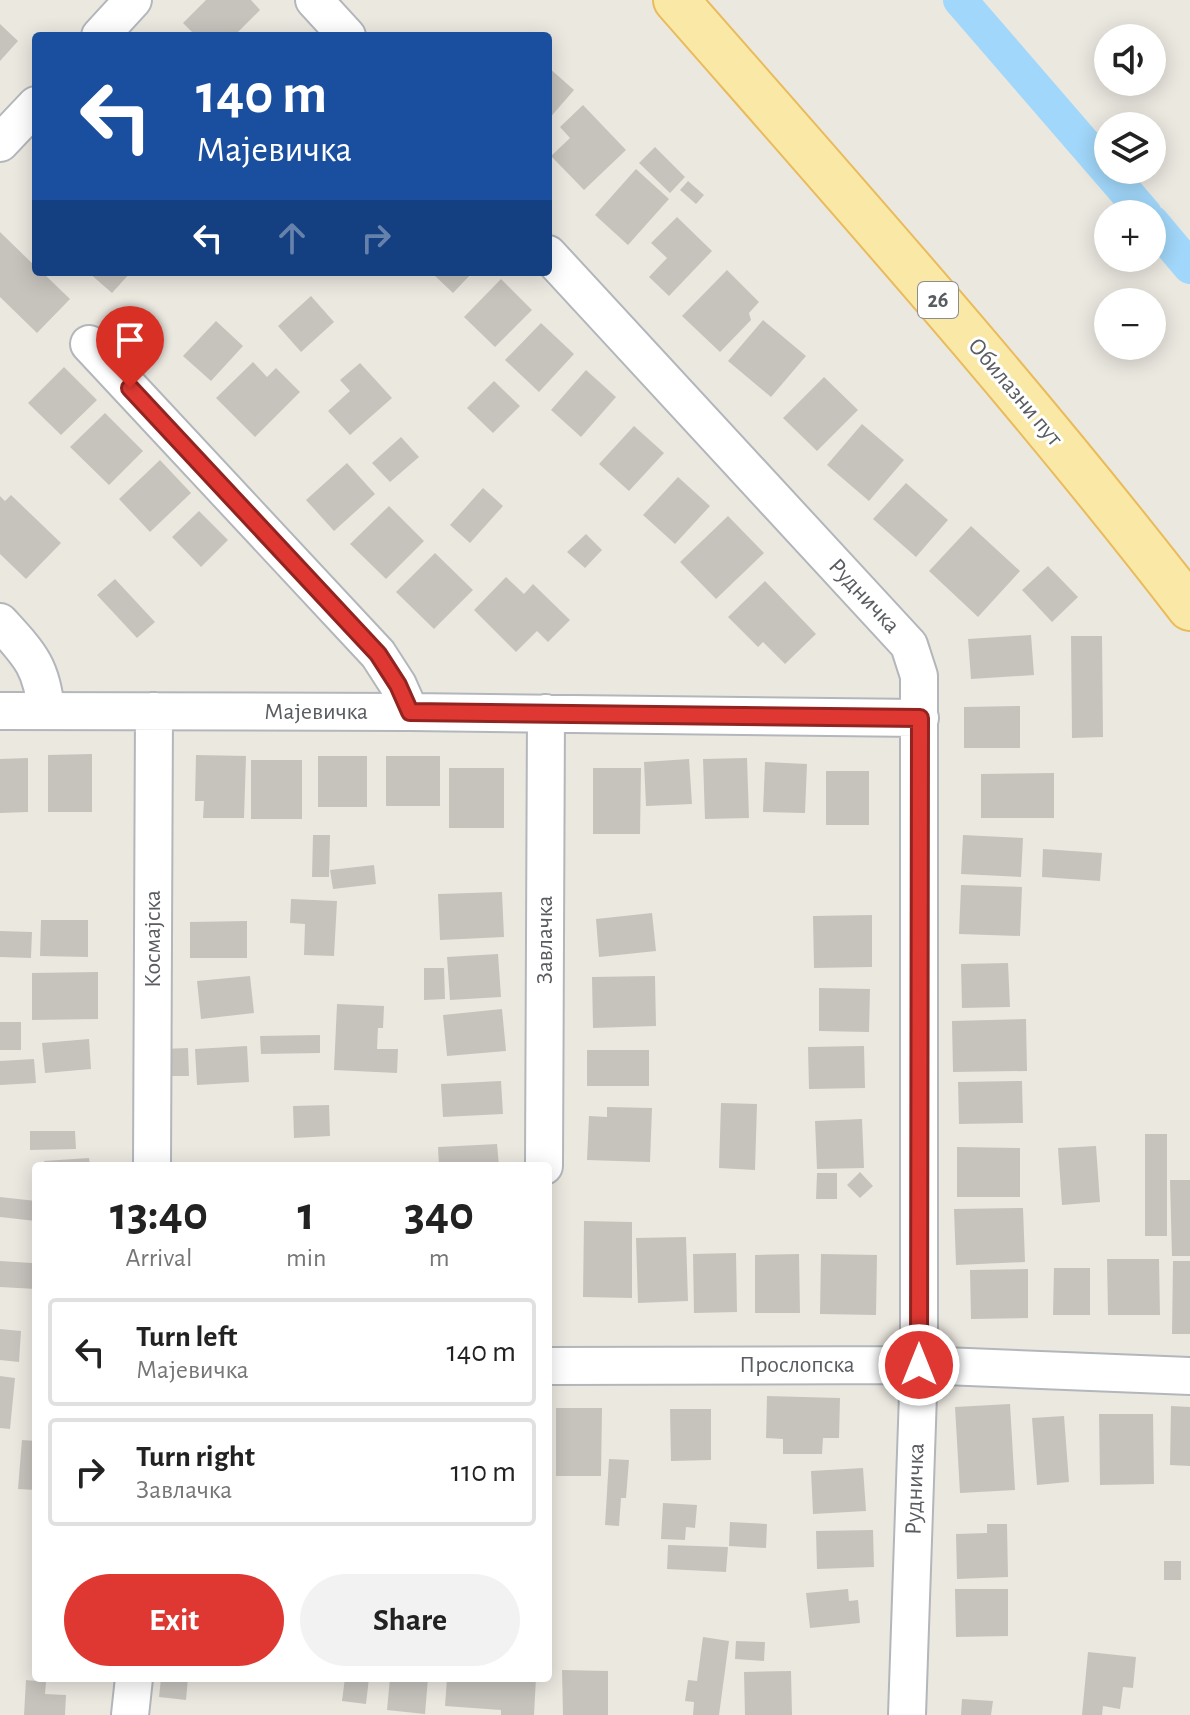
<!DOCTYPE html>
<meta charset="utf-8">
<style>
:root{--surface:#fff;--page:#f2f2f2;--text:#222;--muted:#767676;--line:#e0e0e0;--accent:#df3832}
body{margin:0;font-family:"Alegreya Sans",sans-serif;background:var(--page);color:var(--text);height:100vh;display:flex;flex-direction:column;font-size:30px;white-space:nowrap}
*{box-sizing:border-box;margin:0}
p{font-size:26px;color:var(--muted)}
.icon{flex:none;width:44px;height:44px;fill:none;stroke:currentColor;stroke-width:2;stroke-linecap:round;stroke-linejoin:round}
.map{position:relative;flex:1;overflow:hidden}
.details{position:absolute;left:32px;top:1162px;width:520px;height:520px;display:flex;flex-direction:column;background:var(--surface);border-radius:8px;box-shadow:0 4px 20px #0003}
.details>*{flex:none}
.banner{position:absolute;left:32px;top:32px;width:520px;height:244px;border-radius:8px;box-shadow:0 4px 20px #0003;background:#1a4fa0;color:#fff;overflow:hidden}
.buttons{position:absolute;left:1094px;top:24px;display:grid;gap:16px}
.buttons a{display:grid;place-items:center;width:72px;height:72px;border-radius:50%;background:var(--surface);box-shadow:0 4px 20px #0003;font-size:40px}
.pin{position:absolute;display:grid;place-items:center;width:68px;height:68px;color:#fff;margin:-82px -34px;border-radius:50% 50% 50% 0;rotate:-45deg;box-shadow:0 0 8px #0007}
.pin .icon{rotate:45deg}
.me{position:absolute;width:88px;margin:-44px;rotate:0deg;stroke-linejoin:round;filter:drop-shadow(0 0 6px #0008)}
.turn{display:flex;align-items:center;gap:28px;height:168px;padding:0 32px;font-size:36px}
.turn .icon{width:104px;height:104px;stroke-width:2.5}
.turn b{display:block;font-size:56px;line-height:68px}
.lanes{display:flex;align-items:center;height:76px;padding:0 32px;background:#0003;justify-content:center;gap:40px;direction:ltr}
.lanes .off{opacity:.35}
.eta{display:flex;justify-content:space-evenly;align-items:center;height:136px;text-align:center}
.eta b{font-size:48px;font-weight:600;line-height:56px}
.primary-button{display:flex;gap:16px;margin-top:auto;padding:16px 32px}
.primary-button a{flex:1;height:92px;border-radius:48px;background:var(--accent);color:#fff;font-size:32px;font-weight:600;line-height:92px;text-align:center}
.primary-button a+a{background:var(--page);color:var(--text)}
ul{padding:0;list-style:none}
li{display:flex;align-items:center;gap:24px;height:108px;margin:0 16px 12px;padding:0 16px;border:4px solid var(--line);border-radius:8px}
li div{flex:1}
li b{display:block;font-size:30px}
li em{font-style:normal}
.map>svg:first-child{display:block}
</style>
<div class="map">
<svg width="1190" height="1715" viewBox="0 0 1190 1715">
<rect width="100%" height="100%" fill="#ebe8e0"/>
<g fill="none" stroke-linecap="round" stroke-linejoin="round">
<path stroke="#a1d7fa" stroke-width="34" d="M960,0L1145,214
M1152,222L1190,267"/>
</g>
<path fill="#c6c3bd" d="M206,0H251L260,10L234,36H196L183,23Z
M0,24L18,41L0,61Z
M548,67L574,90L548,120Z
M583,105L626,150L584,190L551,156L570,138L560,127Z
M655,147L685,177L670,193L639,163Z
M636,169L669,199L628,245L595,215Z
M688,181L704,195L696,204L680,190Z
M677,217L712,251L669,296L649,277L667,258L651,243Z
M0,232L36,267V272H42L70,299L37,333L0,297Z
M727,270L759,302L749,313L751,320L720,352L682,316Z
M88,272H131L112,293Z
M435,272H473L453,293L433,274Z
M501,279L532,310L495,347L464,317Z
M311,296L334,322L301,352L278,326Z
M763,320L806,356L771,397L728,361Z
M216,321L243,346L211,381L183,356Z
M541,323L574,354L539,392L505,360Z
M253,362L267,377L276,368L300,392L255,437L216,398Z
M360,363L392,398L350,435L328,411L350,391L340,380Z
M64,367L97,400L61,435L28,403Z
M586,370L616,397L581,437L551,410Z
M824,377L858,410L817,451L783,418Z
M494,381L520,406L493,433L467,408Z
M105,413L143,451L109,485L70,447Z
M862,424L904,460L869,501L827,465Z
M634,426L664,453L629,491L599,464Z
M401,437L419,457L390,482L372,463Z
M160,460L191,493L150,532L119,499Z
M347,463L375,494L334,531L306,500Z
M678,477L710,506L675,544L643,515Z
M906,483L948,520L916,557L873,519Z
M483,488L503,506L470,543L450,525Z
M11,495L61,543L26,579L0,554V496L5,501Z
M389,506L424,541L386,579L350,544Z
M199,511L228,540L201,567L172,537Z
M728,516L764,553L716,599L680,562Z
M971,526L1020,571L978,617L929,571Z
M586,534L602,550L585,568L567,552Z
M435,553L473,590L434,629L396,592Z
M1048,566L1078,597L1052,622L1022,590Z
M506,577L524,594L533,584L570,620L548,642L537,631L516,652L474,610Z
M115,579L155,622L137,638L97,595Z
M765,581L816,634L785,664L763,642L758,647L728,617Z
M1031,635L1034,675L971,679L968,639Z
M1071,636H1102L1103,737L1072,738Z
M1020,706V748H964V707Z
M92,754V812H48V755Z
M196,755L246,756L244,818H203L204,801H195Z
M318,756H367V807H318Z
M386,756H440V806H386Z
M28,758V812L0,813V759Z
M747,758L749,818L705,819L703,759Z
M689,759L692,804L646,806L644,762Z
M251,760H302V819H251Z
M765,762L807,764L805,813L763,812Z
M449,768H504V828H449Z
M593,768H641L640,834H593Z
M826,771H869V825H826Z
M1054,773V818H981V774Z
M313,835H330L329,877H312Z
M963,835L1023,838L1021,877L961,874Z
M1043,849L1102,853L1100,881L1042,877Z
M374,865L376,884L333,889L330,870Z
M961,885L1022,887L1020,936L959,934Z
M502,892L504,937L440,940L438,894Z
M291,899L337,901L334,956L304,955L305,924L290,923Z
M652,913L656,951L599,957L596,919Z
M872,915V967L814,968L813,916Z
M41,920H88V957L40,956Z
M247,921V958H190V922Z
M0,931L32,932L31,958L0,957Z
M498,954L501,997L450,1000L447,957Z
M1008,963L1010,1007L962,1008L961,964Z
M424,968H444L445,999L424,1000Z
M98,972V1019L32,1020V973Z
M250,976L254,1013L201,1019L197,981Z
M655,976L656,1026L593,1028L592,977Z
M819,988L870,989L869,1032L819,1031Z
M337,1004L384,1006L383,1028H378L377,1049H398L397,1073L334,1070Z
M502,1009L506,1051L447,1056L443,1015Z
M1026,1019L1027,1071L953,1072L952,1021Z
M0,1022H21V1050H0Z
M320,1035V1053L261,1054L260,1036Z
M89,1039L91,1069L45,1073L42,1043Z
M247,1046L249,1082L197,1085L195,1049Z
M864,1046L865,1088L809,1089L808,1047Z
M188,1048L189,1076H163L162,1049Z
M587,1050H649V1086H587Z
M34,1059L36,1083L0,1085V1061Z
M501,1081L503,1114L443,1117L441,1084Z
M1022,1081L1023,1123L959,1124L958,1082Z
M721,1103L757,1104L755,1170L719,1168Z
M329,1105L330,1136L294,1138L293,1106Z
M607,1107L652,1108L650,1162L587,1160L589,1116L607,1117Z
M862,1119L864,1168L817,1169L815,1121Z
M30,1131H75L76,1149L30,1150Z
M1145,1134H1167V1236H1145Z
M497,1144L499,1166H439L438,1147Z
M1096,1146L1100,1202L1062,1205L1058,1148Z
M957,1147L1020,1148V1197H957Z
M89,1158L90,1166H45L44,1161Z
M860,1172L873,1186L860,1198L847,1185Z
M817,1173H837V1199H816Z
M1170,1180H1190V1256H1172Z
M0,1197L36,1201V1221L0,1217Z
M1023,1208L1025,1262L956,1265L954,1209Z
M584,1221L632,1222V1298L583,1297Z
M686,1237L688,1301L638,1303L636,1238Z
M33,1248L36,1249V1289L0,1287V1261L32,1263Z
M736,1253L737,1312L694,1313L693,1254Z
M799,1254L800,1313H755V1255Z
M821,1254L877,1255L876,1315L820,1314Z
M1107,1259H1159L1160,1315H1108Z
M1173,1261H1190V1334H1172Z
M1054,1268H1090V1315H1053Z
M1028,1269V1318L971,1319L970,1270Z
M0,1329L21,1331L19,1362L0,1360Z
M0,1376L15,1378L10,1429L0,1428Z
M767,1396L840,1398L839,1438H823L822,1454H783V1439L766,1438Z
M1010,1404L1015,1490L960,1493L955,1407Z
M1171,1406L1190,1407V1466L1170,1465Z
M556,1408H602L601,1476H556Z
M670,1409H711V1460L671,1461Z
M1099,1414H1153L1154,1484L1100,1485Z
M1064,1416L1069,1482L1037,1485L1032,1418Z
M22,1440L36,1441V1490L18,1489Z
M609,1459L629,1460L626,1498H621L619,1526L605,1525Z
M863,1468L866,1511L813,1514L811,1471Z
M663,1503L697,1505L695,1528L686,1527L685,1540L661,1539Z
M730,1522L767,1524L766,1548L729,1546Z
M987,1524H1007L1008,1577L957,1579L956,1534L987,1533Z
M873,1530L874,1567L817,1569L816,1531Z
M668,1545L728,1547L726,1572L667,1569Z
M1164,1561H1181V1580H1164Z
M848,1589L849,1601L858,1600L860,1623L810,1628L806,1593Z
M955,1589H1008V1636L956,1637Z
M703,1637L729,1641L719,1715H693L694,1702L685,1701L688,1680L697,1681Z
M736,1641L765,1642L764,1661L735,1659Z
M1088,1652L1136,1657L1133,1688L1123,1687L1120,1709L1103,1706L1102,1715H1082Z
M562,1670L608,1671V1715H563Z
M791,1671L792,1715H745L744,1672Z
M161,1678H188L186,1700L159,1697Z
M345,1678H369L366,1704L342,1701Z
M390,1678H428L425,1714L387,1710Z
M447,1678H536L534,1715H501V1710L445,1706Z
M26,1680L46,1682L45,1694L66,1695L65,1715H24Z
M962,1699L993,1701L991,1715H961Z"/>
<g fill="none" stroke-linecap="round" stroke-linejoin="round">
<defs>
<path id="street" d="M314,0L347,36
M100,36L133,0
M0,143L36,105
M548,254L909,645L919,676V1365L907,1715
M89,344L378,654L398,685L410,712
M0,622C29,654 42,666 46,711
M0,711L410,712L920,718
M152,1166L154,711
M544,1166L546,713
M548,1366L919,1365L1190,1376
M130,1715L134,1678"/>
<path id="primary" d="M676,0C851,200 1028,398 1190,608"/>
</defs>
<use href="#street" stroke="#b3b6ba" stroke-width="40"/>
<use href="#primary" stroke="#e9bb5b" stroke-width="48"/>
<use href="#street" stroke="#fff" stroke-width="36"/>
<use href="#primary" stroke="#fae9a6" stroke-width="44"/>
</g>
<g fill="none" stroke-linecap="round" stroke-linejoin="round">
<defs>
<path id="route" d="M130,388L378,654L398,685L410,712L920,718L919,1365"/>
</defs>
<use href="#route" stroke="#912420" stroke-width="20"/>
<use href="#route" stroke="#df3832" stroke-width="14"/>
</g>
<g text-anchor="middle" dominant-baseline="central" stroke-width="6" stroke-linejoin="round" paint-order="stroke">
<rect fill="#fff" stroke="#8b8d90" stroke-width="2" x="918" y="282" width="40" height="36" rx="6"/>
<g font-size="22" font-weight="bold" fill="#595c60">
<text x="938" y="300">26</text>
</g>
<g font-size="24" fill="#595c60" stroke="#fff">
<text transform="translate(1015 392) rotate(50)">Обилазни пут</text>
<text transform="translate(864 596) rotate(47)">Рудничка</text>
<text x="316" y="712">Мајевичка</text>
<text transform="translate(153 939) rotate(-90)">Космајска</text>
<text transform="translate(545 940) rotate(-90)">Завлачка</text>
<text x="797" y="1365">Прослопска</text>
<text transform="translate(915 1489) rotate(-88)">Рудничка</text>
</g>
</g>
</svg>
<div class="buttons">
<a><svg class="icon" aria-label="sound" viewBox="0 0 24 24"><path d="M4 9h4l5-4v14l-5-4H4zM17 9q2 3 0 6"/></svg></a>
<a><svg class="icon" aria-label="layers" viewBox="0 0 24 24"><path d="M12 4l9 5-9 5-9-5zM3 14l9 5 9-5"/></svg></a>
<a>+</a>
<a>−</a>
</div>
<div class="pin" style="left:130px;top:388px;background:#d93025"><svg class="icon" aria-label="arrive" viewBox="0 0 24 24"><path d="M6 21V4h12l-3 4 3 4H6"/></svg></div>
<svg class="me" style="left:919px;top:1365px" viewBox="-20 -20 40 40"><circle r="17" fill="#df3832" stroke="#fff" stroke-width="3"/><path d="M0-11L8 9 0 5-8 9z" fill="#fff"/></svg>
<div class="banner">
<div class="turn"><svg class="icon" aria-label="left" viewBox="0 0 24 24"><path d="M17 20v-9H6M10 6l-5 5 5 5"/></svg><div><b>140 m</b>Мајевичка</div></div>
<div class="lanes"><svg class="icon" aria-label="left" viewBox="0 0 24 24"><path d="M17 20v-9H6M10 6l-5 5 5 5"/></svg><svg class="icon off" aria-label="ahead" viewBox="0 0 24 24"><path d="M12 20V5M6 11l6-6 6 6"/></svg><svg class="icon off" aria-label="right" viewBox="0 0 24 24"><path d="M7 20v-9h11M14 6l5 5-5 5"/></svg></div>
</div>
<section class="details">
<div class="eta">
<div><b>13:40</b><p>Arrival</p></div>
<div><b>1</b><p>min</p></div>
<div><b>340</b><p>m</p></div>
</div>
<ul>
<li><svg class="icon" aria-label="left" viewBox="0 0 24 24"><path d="M17 20v-9H6M10 6l-5 5 5 5"/></svg><div><b>Turn left</b><p>Мајевичка</p></div><em>140 m</em></li>
<li><svg class="icon" aria-label="right" viewBox="0 0 24 24"><path d="M7 20v-9h11M14 6l5 5-5 5"/></svg><div><b>Turn right</b><p>Завлачка</p></div><em>110 m</em></li>
</ul>
<div class="primary-button"><a>Exit</a><a>Share</a></div>
</section>
</div>
